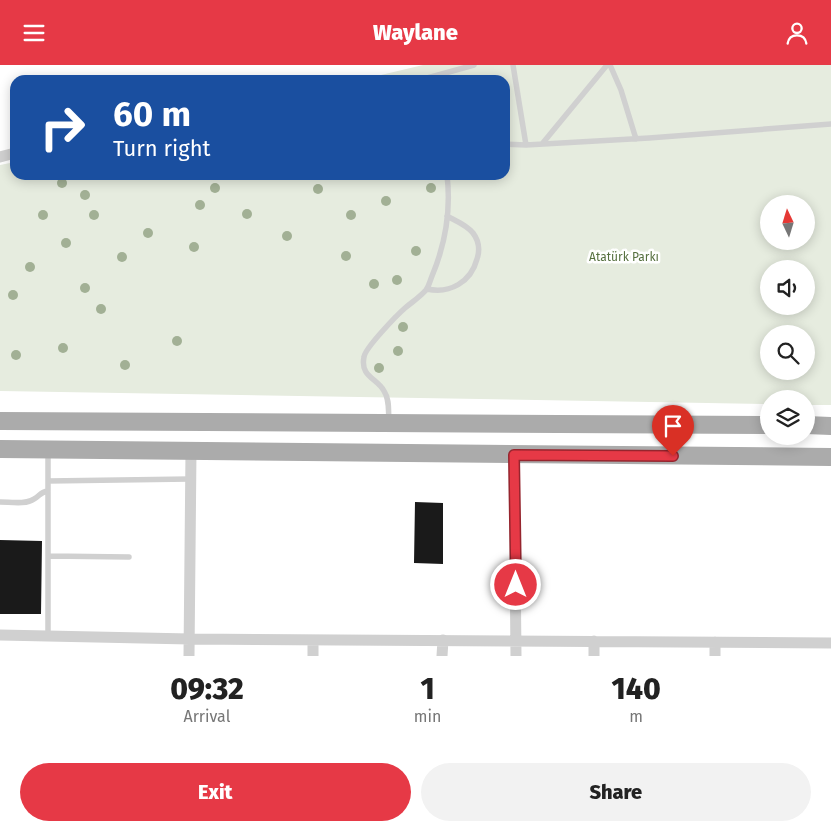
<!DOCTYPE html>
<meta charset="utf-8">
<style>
:root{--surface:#fff;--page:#f2f2f2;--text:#222;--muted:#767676;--accent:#e63946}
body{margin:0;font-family:"Fira Sans",sans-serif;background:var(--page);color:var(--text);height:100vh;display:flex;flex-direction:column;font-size:19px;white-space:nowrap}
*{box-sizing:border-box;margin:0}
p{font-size:16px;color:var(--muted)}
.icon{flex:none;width:28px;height:28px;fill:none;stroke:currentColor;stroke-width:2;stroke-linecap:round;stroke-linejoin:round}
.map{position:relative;height:591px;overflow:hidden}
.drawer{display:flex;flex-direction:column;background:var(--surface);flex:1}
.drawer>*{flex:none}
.banner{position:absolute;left:10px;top:10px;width:500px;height:105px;border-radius:15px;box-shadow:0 2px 12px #0003;background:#1a4fa0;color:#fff;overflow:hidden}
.needle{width:32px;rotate:356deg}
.fabs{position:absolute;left:760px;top:130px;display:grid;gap:10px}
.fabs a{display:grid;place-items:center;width:55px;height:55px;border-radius:50%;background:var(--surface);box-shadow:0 2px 12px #0003;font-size:25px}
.pin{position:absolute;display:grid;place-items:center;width:42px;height:42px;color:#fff;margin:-51px -21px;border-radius:50% 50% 50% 0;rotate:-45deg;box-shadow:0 0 5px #0007}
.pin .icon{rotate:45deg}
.me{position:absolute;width:55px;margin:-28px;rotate:0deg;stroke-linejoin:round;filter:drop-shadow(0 0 4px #0008)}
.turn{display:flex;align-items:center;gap:18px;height:105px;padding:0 20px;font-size:22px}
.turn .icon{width:65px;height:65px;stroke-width:2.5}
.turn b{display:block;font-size:35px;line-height:42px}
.eta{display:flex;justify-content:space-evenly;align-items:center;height:85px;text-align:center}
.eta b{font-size:30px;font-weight:800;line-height:35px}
.cta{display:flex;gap:10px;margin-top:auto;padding:10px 20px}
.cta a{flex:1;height:58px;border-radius:30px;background:var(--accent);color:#fff;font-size:20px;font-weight:800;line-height:58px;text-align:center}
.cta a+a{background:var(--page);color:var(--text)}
header{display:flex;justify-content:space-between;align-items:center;height:65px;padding:0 20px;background:var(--accent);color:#fff;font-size:22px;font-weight:800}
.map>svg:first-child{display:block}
</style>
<header><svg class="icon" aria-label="menu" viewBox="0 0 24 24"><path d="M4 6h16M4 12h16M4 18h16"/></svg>Waylane<svg class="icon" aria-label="person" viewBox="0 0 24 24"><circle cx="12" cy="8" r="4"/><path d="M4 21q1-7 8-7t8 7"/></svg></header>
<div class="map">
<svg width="831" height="591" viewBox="0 0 831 591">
<rect width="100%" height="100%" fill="#fff"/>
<path fill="#e6ecdf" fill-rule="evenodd" d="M423,0H831V340H806V334H769V339L0,326V100L15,97V110H505V15H360ZM769,139H806V176H769ZM769,204H806V241H769ZM769,269H806V306H769Z"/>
<path fill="#1a1a1a" d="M415,437L443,438V499L414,498Z
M0,475L42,476L41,549H0Z"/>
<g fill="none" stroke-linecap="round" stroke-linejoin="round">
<path stroke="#d0d0d0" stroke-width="5.5" d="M513,0L526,80
M610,0L621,25L636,74
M420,15L474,0
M505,79L526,80L649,73L831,59
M542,79L607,0
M427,224C450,229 471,217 477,194C480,185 479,176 473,168C467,160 456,156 447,151
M389,356C388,346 390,335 384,326C377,313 360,312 364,292C365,283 397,250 405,243C412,237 420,232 426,225C429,221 430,216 432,211C445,180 451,144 447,110
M48,416L190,414
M0,437C10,437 26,440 34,434C40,431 40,427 48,426
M48,491L129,492
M48,571V387"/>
<path stroke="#d0d0d0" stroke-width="11" d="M0,92L15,88
M514,390L516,591
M0,570L190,574L831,578
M313,575V591
M715,577V591
M189,591L191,386
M442,591L443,575
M594,591V576"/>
<path stroke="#ababab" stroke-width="18" d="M0,356L769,360
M806,360L831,361
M0,384L831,392"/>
</g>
<g fill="#a2b095">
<circle cx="62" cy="118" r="5"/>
<circle cx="215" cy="123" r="5"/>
<circle cx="431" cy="123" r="5"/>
<circle cx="318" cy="124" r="5"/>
<circle cx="85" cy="130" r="5"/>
<circle cx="386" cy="136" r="5"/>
<circle cx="200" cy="140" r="5"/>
<circle cx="247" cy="149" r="5"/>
<circle cx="43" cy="150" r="5"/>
<circle cx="94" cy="150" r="5"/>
<circle cx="351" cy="150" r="5"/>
<circle cx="148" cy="168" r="5"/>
<circle cx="287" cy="171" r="5"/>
<circle cx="66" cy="178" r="5"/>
<circle cx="194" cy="182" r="5"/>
<circle cx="416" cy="186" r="5"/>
<circle cx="346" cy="191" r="5"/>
<circle cx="122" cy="192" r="5"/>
<circle cx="30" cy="202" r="5"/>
<circle cx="397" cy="215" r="5"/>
<circle cx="374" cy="219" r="5"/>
<circle cx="85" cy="223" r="5"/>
<circle cx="13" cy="230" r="5"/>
<circle cx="101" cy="244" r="5"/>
<circle cx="403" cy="262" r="5"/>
<circle cx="177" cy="276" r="5"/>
<circle cx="63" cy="283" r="5"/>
<circle cx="398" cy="286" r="5"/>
<circle cx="16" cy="290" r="5"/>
<circle cx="125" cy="300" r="5"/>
<circle cx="379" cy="303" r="5"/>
</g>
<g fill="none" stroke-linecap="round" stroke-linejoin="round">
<defs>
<path id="route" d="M516,520L514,390L673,391"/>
</defs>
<use href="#route" stroke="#96252e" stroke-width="12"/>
<use href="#route" stroke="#e63946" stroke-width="9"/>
</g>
<g text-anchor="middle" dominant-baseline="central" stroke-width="5" stroke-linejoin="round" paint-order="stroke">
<g font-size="12" fill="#56703f" stroke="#fff">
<text x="624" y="192">Atatürk Parkı</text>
</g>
</g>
</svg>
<div class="fabs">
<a><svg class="needle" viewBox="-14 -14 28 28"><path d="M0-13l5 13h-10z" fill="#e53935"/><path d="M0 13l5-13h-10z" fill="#767676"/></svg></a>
<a><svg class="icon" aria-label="sound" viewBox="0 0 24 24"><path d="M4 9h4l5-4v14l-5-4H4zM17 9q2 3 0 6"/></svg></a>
<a><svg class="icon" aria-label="search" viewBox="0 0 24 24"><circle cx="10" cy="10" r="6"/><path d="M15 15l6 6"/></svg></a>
<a><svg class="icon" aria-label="layers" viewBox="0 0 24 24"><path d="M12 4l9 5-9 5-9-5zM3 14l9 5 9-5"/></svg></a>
</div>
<div class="pin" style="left:673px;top:391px;background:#d93025"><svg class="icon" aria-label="arrive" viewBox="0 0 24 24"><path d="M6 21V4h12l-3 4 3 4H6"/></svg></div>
<svg class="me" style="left:516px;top:520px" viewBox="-20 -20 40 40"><circle r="17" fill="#e63946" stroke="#fff" stroke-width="3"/><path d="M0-11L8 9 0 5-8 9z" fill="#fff"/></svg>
<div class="banner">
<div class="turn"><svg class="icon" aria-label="right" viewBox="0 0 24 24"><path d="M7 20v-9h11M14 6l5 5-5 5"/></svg><div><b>60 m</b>Turn right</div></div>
</div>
</div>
<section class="drawer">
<div class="eta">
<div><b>09:32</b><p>Arrival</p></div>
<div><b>1</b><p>min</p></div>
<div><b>140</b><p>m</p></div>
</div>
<div class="cta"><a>Exit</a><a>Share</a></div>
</section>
